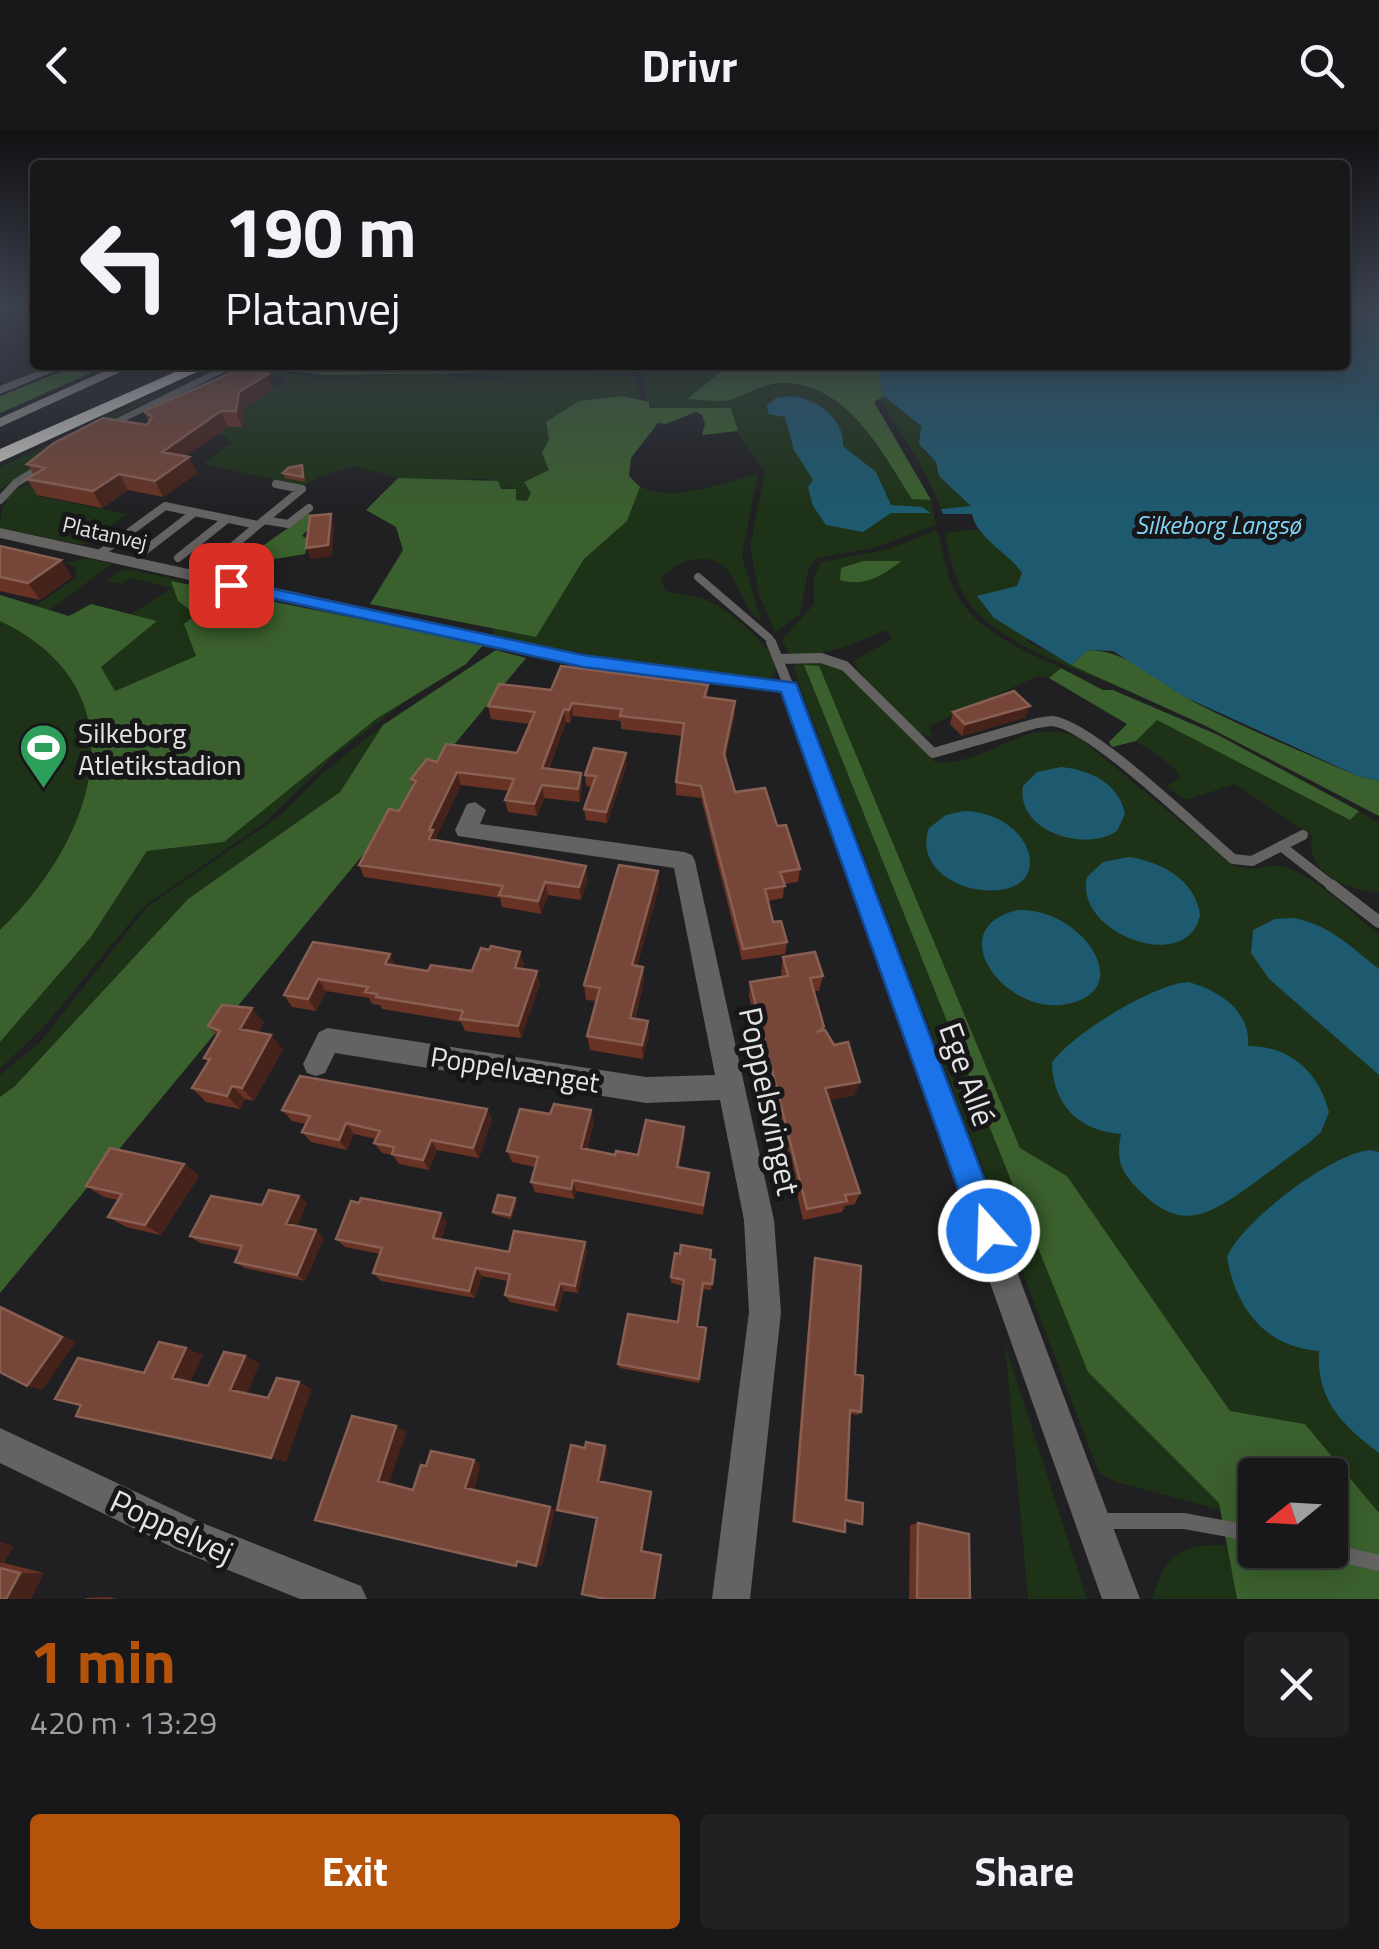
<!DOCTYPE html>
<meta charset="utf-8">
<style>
:root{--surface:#18171a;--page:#212023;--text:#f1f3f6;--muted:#9f9fa2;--line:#363639;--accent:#b45309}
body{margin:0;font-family:"Titillium Web",sans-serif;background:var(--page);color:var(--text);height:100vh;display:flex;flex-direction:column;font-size:38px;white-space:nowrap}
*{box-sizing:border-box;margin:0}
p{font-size:32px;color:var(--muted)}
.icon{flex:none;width:55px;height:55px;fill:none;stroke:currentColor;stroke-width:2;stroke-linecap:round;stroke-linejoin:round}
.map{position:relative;height:1469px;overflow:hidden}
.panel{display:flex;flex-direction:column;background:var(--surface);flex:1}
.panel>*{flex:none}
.banner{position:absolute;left:30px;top:30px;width:1320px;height:210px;border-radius:10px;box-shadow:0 5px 25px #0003,0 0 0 2px var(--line);background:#18171a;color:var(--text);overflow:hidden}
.needle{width:65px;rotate:252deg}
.controls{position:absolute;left:1238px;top:1328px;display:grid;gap:20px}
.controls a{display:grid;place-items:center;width:110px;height:110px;border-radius:10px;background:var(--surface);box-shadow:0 5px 25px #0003,0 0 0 2px var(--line);font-size:50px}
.pin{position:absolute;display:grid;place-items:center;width:85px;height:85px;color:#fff;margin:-42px;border-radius:20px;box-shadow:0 5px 15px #0006}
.me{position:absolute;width:110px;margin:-55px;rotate:340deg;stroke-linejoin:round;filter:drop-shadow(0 0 8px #0008)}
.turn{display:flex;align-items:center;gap:35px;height:210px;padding:0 30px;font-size:45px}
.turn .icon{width:130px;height:130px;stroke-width:2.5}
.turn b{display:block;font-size:70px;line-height:85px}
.round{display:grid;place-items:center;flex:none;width:105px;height:105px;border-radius:10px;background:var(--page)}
.headline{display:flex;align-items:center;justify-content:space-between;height:170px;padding:0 30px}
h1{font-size:60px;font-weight:700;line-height:75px;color:var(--accent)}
.primary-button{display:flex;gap:20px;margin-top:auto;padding:20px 30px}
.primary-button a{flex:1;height:115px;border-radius:10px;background:var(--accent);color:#fff;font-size:40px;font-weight:700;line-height:115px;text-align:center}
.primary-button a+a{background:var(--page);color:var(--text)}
header{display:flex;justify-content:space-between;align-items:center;height:130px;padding:0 30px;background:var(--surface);font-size:45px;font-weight:700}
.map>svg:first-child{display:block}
</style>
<header><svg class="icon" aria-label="back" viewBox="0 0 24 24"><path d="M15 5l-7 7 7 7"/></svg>Drivr<svg class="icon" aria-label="search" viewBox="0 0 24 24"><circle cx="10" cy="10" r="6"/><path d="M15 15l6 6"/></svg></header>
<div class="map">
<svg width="1379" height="1469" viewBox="0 0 1379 1469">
<rect width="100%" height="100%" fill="#201f22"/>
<path fill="#1d3216" d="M478,235H635L630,243L580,245L634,246L641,270L623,266L549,310V341L527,371L515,370L512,357L501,359L486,348L447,351L398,348L354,336L318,347L305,356L203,334L232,313L224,306L209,303L228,294L229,298L242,295L240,292L246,287L237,285L286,250L283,246L242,248L255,239L323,248L416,244L520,251L468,243Z
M641,235H747L734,237L731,270C822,217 870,303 912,368L931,370L936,395L873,418L817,428L809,437L800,484L775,503L759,464L750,417L765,341L739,306L731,278H648Z
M186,251L127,281L0,360V337Z
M884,266L921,296L918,308L924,321L936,332L939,346L971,376L941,379L924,341L880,268Z
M758,344L742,426L762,492C736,475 740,431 704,429C685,428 674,436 661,448L665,460C678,465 691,465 704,469C726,477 773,516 777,539L771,548L682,540L493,508V498L536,506L584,429L627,391L640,357C675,373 722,352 758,344Z
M30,355L42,358L37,366L128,384L82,415L0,398C0,378 7,358 30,355Z
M977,399L1013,431L1022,443L1017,456L1028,512L1136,564C1085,542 999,517 967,470C954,450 950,426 945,403Z
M937,400C944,422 946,447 958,467C980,503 1025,521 1061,538L1049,548L1038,546L929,596L933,607C904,603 878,562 858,540L854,531L892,509L886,500C851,515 829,524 791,528L782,510L814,474V447L821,432L889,419Z
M87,428L112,434L50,480L35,476L77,447L74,436L65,433Z
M129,439L187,452H172L178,471L196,485V526L114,561L101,537L156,492L131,484L172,458L130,448L120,454L106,451L118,442Z
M0,491C147,561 94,710 0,800Z
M826,532L845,541L935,632C992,636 1022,583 1080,608L1234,736C1258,743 1261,734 1280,736C1308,739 1356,786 1379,805V1383L1305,1294L1230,1281L1067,1046L1020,1018L819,537L1088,1242L1219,1373L1221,1380L1116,1352L1099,1343L802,563L793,535Z
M421,560L336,624L263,694L143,777L43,898L0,939V912L91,807L147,721L224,712L376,589Z
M1157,590L1350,689L1359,681L1379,693V762C1347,761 1305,743 1312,706L1235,654L1186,670L1167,656L1181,647L1170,634L1136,611Z
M383,595L340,662L188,769L15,956L0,967V945L40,912L147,777L278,687L323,643Z
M1005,1214L1087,1469H1028Z
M1227,1415L1237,1469H1152C1166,1424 1179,1414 1227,1415Z"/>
<path fill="#3a602d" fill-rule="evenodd" d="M78,235H109L0,283V266Z
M294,235H478L468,243L324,245L287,240Z
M747,235H875L884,266L874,272L931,370L912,369C882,322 848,255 785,253C765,253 751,262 733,269C721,273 700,269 687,269L721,242Z
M623,266L649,272V278H731L738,301L702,305L705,294L702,285L696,282L666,294L658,293L631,328L629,346L640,357L627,391L584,429L536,507L370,474L403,420L396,397L366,380L398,348L498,351L501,359H516V370L527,371L531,363L524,352L549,340L542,323L549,310L546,292L579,271Z
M308,384L319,387L302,406L309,409L305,424L251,433L244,429Z
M863,431H902C881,446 866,457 840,450L841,438Z
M171,451L484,514L466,534L376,589L224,712L147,721L91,807L0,912V800C94,710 147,561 0,491V465L69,486L91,474L157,491L101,537L115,561L196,526L184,494L196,485L178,471Z
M496,520L526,528L0,1163V967L15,956L188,769L340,662L383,595Z
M1088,520C1132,521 1158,553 1196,573C1249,600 1304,623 1358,646L1379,651V686L1206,596L1071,535Z
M804,535L819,536L1020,1018L1067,1046L1230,1281L1305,1294L1379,1383V1469H1237L1219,1373L1088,1242ZM1255,1345H1330V1420H1255Z
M1061,538L1103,560H1113L1218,605L1359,681L1350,690L1157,590L1136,611L1112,617L1109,612L1127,594L1049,548Z"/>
<path fill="#1d5a70" d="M1345,178H1379V651L1358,646L1185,567L1113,521L1088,520L1071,535L994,488L977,466L1017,456L1022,443C1008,422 976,408 972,384H943L941,379L971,376L939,346L936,332L919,314L921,296L884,266L875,235H1345Z
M789,266C815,267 845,288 843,316L876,342L891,375L922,377L931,383H891L863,402L826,395L813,376L808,357L813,350L794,320L785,287L768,284L767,275L776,268Z
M1061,637C1090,640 1119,653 1125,684L1117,701C1085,723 1015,701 1023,656L1037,642Z
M963,681C1034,681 1061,767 982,760C967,759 950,752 939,741C927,729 923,715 929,698L946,685Z
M1129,727C1161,732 1196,750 1200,785C1188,846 1073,803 1087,747L1103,732Z
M1018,780C1081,777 1139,860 1067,874C1006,887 939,798 1018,780Z
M1293,788C1329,794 1351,817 1379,839V945L1269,849L1251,823L1253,800L1275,789Z
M1188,852C1219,860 1251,881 1248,916C1291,916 1319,943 1329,982L1321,1002L1310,1012C1289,1027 1268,1043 1247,1058C1205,1088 1179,1101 1138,1059C1120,1041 1116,1029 1121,1004C1079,1001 1053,975 1052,933C1070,905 1154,854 1188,852Z
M1370,1020L1379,1022V1323C1342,1295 1316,1270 1319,1221C1265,1217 1235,1177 1227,1127C1242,1091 1332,1023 1370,1020Z"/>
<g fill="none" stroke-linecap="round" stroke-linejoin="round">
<path stroke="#646362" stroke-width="6" d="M106,297L222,240L246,235"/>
<path stroke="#646362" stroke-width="8" d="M0,370L16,353L43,336
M264,390L288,394L309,378
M258,395L302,359L276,354
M143,422L195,382
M98,425L165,376L258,395L196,447
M219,427L259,435
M178,428L227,389
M698,447L769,508L772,515"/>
<path stroke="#646362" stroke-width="10" d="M771,512L789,557
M779,529L821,528L845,536L933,623L1037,593C1038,593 1051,591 1052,591C1090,594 1200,701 1233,729L1252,731L1303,705
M1281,716L1335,758"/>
<path stroke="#646362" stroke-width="12" d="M1331,755L1379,792"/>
<path stroke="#646362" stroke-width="16" d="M1096,1391H1184L1255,1404
M1323,1420L1379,1433"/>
<path fill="#646362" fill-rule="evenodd" d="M53,235H70L0,264V256Z
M0,398L583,525L796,553L1140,1469H1102L781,562L583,537L0,408Z
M475,672L486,680L480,694L684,722L692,725L695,731L774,1090L781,1182L750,1469H712L749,1182L744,1090L720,970L646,973L335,923L325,943L316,946L307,943L303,934L319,902L328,898L646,947L715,945L674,738L458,706L455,700L467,674Z
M0,1298L200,1392L361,1456L367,1469H300L178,1420L0,1333Z"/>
<path fill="#8b8a87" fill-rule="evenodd" d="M118,235H136L0,297V288Z"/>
<path fill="#c5c3bf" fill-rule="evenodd" d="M191,235H212L0,332V319Z"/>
</g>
<path fill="#683324" d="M273,259L245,278L242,297H228L185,326L189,327L197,343L163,367L128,360L102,378L37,365L27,349L34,345L27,334L147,295L149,292L144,281Z
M304,341L305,352L285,348L283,343Z
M0,416L61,430L72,447L40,470L0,461Z
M708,555L707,568L735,571V584L725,629L735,662L777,696L800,739L798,752L784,754L783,768L767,771L773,792L787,812L785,824L742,830L701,668L676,665V652L682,606L621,599V591L573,586L570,593L566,592L549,639L581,643L582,656L580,672L544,668L537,686L508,682L505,670L509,661L461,655L436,708L437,710L588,749L581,770L548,765L541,784L502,777L500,768L364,747L359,735L399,681L413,656L411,649L437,632L517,623L530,594L491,589L488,576L551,560Z
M953,582L1026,587L962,606L950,594Z
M627,634L607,693L586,690L584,679L592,657L586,656L585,645Z
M659,757L637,836L643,837L644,851L635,889L649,905L643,929L590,920L587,906L597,871L586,870L584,855Z
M313,812L395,835L428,841H472L524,834L522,839L540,854L521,908L465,901L461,892L382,879L380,875L372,874L369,868L326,861L316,881L292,877L284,865Z
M783,827L823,846L819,861H814L823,900L855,965L829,970L860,1063L855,1074L845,1076L842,1082L803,1090L749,866L750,852L782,847L781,842Z
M264,893L258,902L283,919L254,971L245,969L240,979L206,972L192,958L208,932L204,928L217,906L208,896Z
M282,980L492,989L479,1028L437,1020L429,1040L399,1034L393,1025L382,1023L374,1013L376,1009L354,1004L347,1020L311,1012L302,1002L306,994L292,991Z
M594,992L587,1019L615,1025H638L685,1008L679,1038L709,1043L703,1085L576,1061L574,1069L535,1062L531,1052L535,1037L512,1032L507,1021Z
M184,1034L199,1046L161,1105L126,1097L108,1087L118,1070L104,1067L86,1056Z
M299,1066L307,1073L297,1096L324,1107L305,1151L245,1138L235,1132L240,1121L200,1113L190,1106L262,1075Z
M515,1068L517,1072L511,1089L495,1085L493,1082Z
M447,1092L441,1109L509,1122L585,1112L587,1121L578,1163L564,1161L558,1182L510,1172L505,1165L508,1151L482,1146L475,1168L381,1151L373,1143L380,1124L345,1117L336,1109Z
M815,1128L855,1244L861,1282L858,1285L850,1284L846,1370L862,1394L858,1395L845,1392V1402L841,1403L792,1392L813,1135Z
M711,1129L715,1130L711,1160L702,1159L697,1196L706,1198L699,1253L620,1238L618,1234L678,1192L683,1156L671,1153V1147Z
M918,1393L970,1469H909L910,1395Z
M0,1412L13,1416L4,1433L44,1443L0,1469Z
M108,1467L118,1469H85V1468Z"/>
<path fill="#46231a" d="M268,244L273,259L245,278L242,297L236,281L239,262Z
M221,281L228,297L169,338L162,322Z
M189,327L197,343L163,367L155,351Z
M119,344L128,360L102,378L93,361Z
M331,384L334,395L332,426L311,429L306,418Z
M61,430L72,447L40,470L28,453Z
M735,571V584L724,637V624Z
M572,573L573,586L570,593L569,580Z
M1030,576L1026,587L962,606L965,594Z
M564,579L566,592L544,651L542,638Z
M626,623L627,634L607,693L606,682Z
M457,642L461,655L436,708L438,713L429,709V700Z
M581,643L582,656L580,672L578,659Z
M542,655L544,668L537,686L534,674Z
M586,736L588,749L581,770L579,757Z
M658,741L659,757L633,850L632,835Z
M545,752L548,765L541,784L538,771Z
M520,822L524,834L518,850L515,838Z
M390,824L396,837L385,834Z
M643,837L644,851L631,902L630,888Z
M537,841L540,854L521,908L518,896Z
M318,849L326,861L316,881L308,869Z
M252,878L264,893L252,913L240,899Z
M648,891L649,905L643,929L642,915Z
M271,905L283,919L254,971L242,958Z
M860,952L855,965L821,972L825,958Z
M232,956L245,969L240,979L227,966Z
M487,979L492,989L479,1028L473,1018Z
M591,980L594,992L584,1030L581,1018Z
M346,993L354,1004L347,1020L339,1010Z
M684,997L685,1008L677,1048V1037Z
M431,1010L437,1020L429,1040L423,1030Z
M184,1034L199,1046L161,1105L145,1095Z
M573,1050L576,1061L574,1069L571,1059Z
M299,1066L307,1073L295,1101L286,1094Z
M515,1068L517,1072L511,1089L510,1085Z
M441,1083L447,1092L439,1116L433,1108Z
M316,1100L324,1107L305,1151L297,1145Z
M585,1112L587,1121L578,1163L575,1156Z
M476,1138L482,1146L475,1168L469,1161Z
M560,1153L564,1161L558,1182L554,1175Z
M0,1176L76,1212L42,1260L27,1256Z
M186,1218L203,1225L189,1255L172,1248Z
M245,1226L260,1233L246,1266L230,1260Z
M299,1252L312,1259L286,1332L271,1328Z
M396,1296L407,1301L389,1354L378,1351Z
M605,1316L608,1320L601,1353L598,1351Z
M474,1330L481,1334L474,1361L465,1358Z
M651,1362L652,1365L643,1421H641Z
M550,1377L555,1380L542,1436H536Z
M0,1412L13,1416L4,1433H0Z
M20,1443H44L31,1469H6Z"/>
<path fill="#764638" stroke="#875f53" stroke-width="2.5" d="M242,238L268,244L239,262L236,281H221L162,322L189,327L155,351L119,344L93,361L27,349L45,338L27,334L54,313L103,288L147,295L152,287L144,281Z
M302,335L303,347L283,343L288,338Z
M331,384L328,415L306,418L310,386Z
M0,416L61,430L28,453L0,447Z
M561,536L708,555L704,567L735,571L724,624L735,662L765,658L777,696L786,695L800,739L780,742L785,756L765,759L773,792L781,791L787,812L743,819L701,656L676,652L684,593L620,586L622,579L572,573L569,580L564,579L542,638L581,643L578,659L542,655L534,674L505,670L514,649L457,642L429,700H433L429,709L586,736L579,757L545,752L538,771L499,765L503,756L359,735L389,679L399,681L416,651L411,649L427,629L437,632L446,614L517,623L535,582L488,576L499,554L551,560Z
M1014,561L1030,576L965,594L953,582Z
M594,618L626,623L606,682L584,679L596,646L585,645Z
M619,735L658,741L632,835L643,837L630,888L648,891L642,915L587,906L600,858L584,855Z
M313,812L390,824L385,834L428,841L431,835L472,841L481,818L489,820L491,816L520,822L515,838L537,841L518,896L460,889L463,881L376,867L377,864L365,862L368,857L318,849L308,869L284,865Z
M815,822L823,846L810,848L824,897L819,901L825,900L834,915L848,912L860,952L825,958L860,1063L845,1065L847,1071L807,1079L750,852L788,846L783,827Z
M222,875L252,878L240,899L271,905L242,958L232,956L227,966L192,958L210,929L204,928L220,901L208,896Z
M300,946L487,979L473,1018L431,1010L423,1030L392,1024L394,1017L374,1013L380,1001L346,993L339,1010L302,1002L310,986L282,980Z
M554,974L591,980L581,1018L615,1025L616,1021L638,1025L646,990L684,997L677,1037L709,1043L703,1075L573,1050L571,1059L531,1052L538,1027L507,1021L520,979L550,984Z
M110,1018L184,1034L145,1095L108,1087L122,1064L86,1056Z
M269,1060L299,1066L286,1094L316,1100L297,1145L235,1132L242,1116L190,1106L211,1066L262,1075Z
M498,1065L515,1068L510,1085L493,1082Z
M361,1068L441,1083L433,1108L509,1122L514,1101L585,1112L575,1156L560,1153L554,1175L505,1165L510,1144L476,1138L469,1161L373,1143L382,1118L336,1109L351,1071L359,1073Z
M681,1115L711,1120L710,1129L715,1130L712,1154L703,1153L697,1196L706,1198L699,1249L618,1234L628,1184L678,1192L684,1150L671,1147L675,1123L680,1124Z
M815,1128L861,1136L855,1244L863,1246L861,1282L850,1280L846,1370L863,1373L862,1394L845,1390V1402L794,1391Z
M0,1177L62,1207L27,1256L0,1242Z
M159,1212L186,1218L172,1248L208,1256L224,1222L245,1226L230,1260L268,1268L277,1248L299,1252L271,1328L76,1286L81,1275L55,1269L78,1228L144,1243Z
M352,1286L396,1296L378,1351L413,1360L421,1335L426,1336L431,1321L474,1330L465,1358L550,1377L536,1436L517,1431L516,1436L315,1390Z
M586,1312L605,1316L598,1351L651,1362L641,1421L661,1425L654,1469H606L582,1464L597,1388L557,1380L571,1315L585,1318Z
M918,1393L969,1404L970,1469H917Z
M0,1438L20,1443L6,1469H0Z"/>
<linearGradient id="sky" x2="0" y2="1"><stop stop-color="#121113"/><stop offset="0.46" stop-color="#3c424f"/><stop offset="1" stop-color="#3c424f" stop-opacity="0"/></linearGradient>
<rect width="1379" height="383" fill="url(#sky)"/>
<path fill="#1a73e8" stroke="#114b97" stroke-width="2.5" d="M231,450L583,525L796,553L1004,1101L1000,1112L989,1116L978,1112L973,1101L781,562L583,537L225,458V451Z"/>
<defs>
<symbol id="stadium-pin" viewBox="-11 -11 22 30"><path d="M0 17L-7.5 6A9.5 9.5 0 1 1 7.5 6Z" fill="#2e9e5b" stroke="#171618"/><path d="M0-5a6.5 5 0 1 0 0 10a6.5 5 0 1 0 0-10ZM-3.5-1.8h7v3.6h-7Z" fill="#fff"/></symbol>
</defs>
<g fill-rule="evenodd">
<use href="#stadium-pin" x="16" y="590" width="55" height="75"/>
</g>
<g text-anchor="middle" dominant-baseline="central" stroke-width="10" stroke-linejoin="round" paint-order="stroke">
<g font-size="22" fill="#e4e4e5" stroke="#171618">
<text transform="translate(105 403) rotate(13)">Platanvej</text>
</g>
<g font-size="25" font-style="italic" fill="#81d5f7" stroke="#171618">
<text x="1218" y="395">Silkeborg Langsø</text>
</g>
<g font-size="28" fill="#e4e4e5" stroke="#171618" text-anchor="start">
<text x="78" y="602">Silkeborg<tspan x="78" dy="32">Atletikstadion</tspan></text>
</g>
<g font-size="28" fill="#e4e4e5" stroke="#171618">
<text transform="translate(515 939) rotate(9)">Poppelvænget</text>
</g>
<g font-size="32" fill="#e4e4e5" stroke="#171618">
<text transform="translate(968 944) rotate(70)">Ege Allé</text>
<text transform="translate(770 971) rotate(78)">Poppelsvinget</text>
<text transform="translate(172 1396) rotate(25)">Poppelvej</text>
</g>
</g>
</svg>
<div class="controls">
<a><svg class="needle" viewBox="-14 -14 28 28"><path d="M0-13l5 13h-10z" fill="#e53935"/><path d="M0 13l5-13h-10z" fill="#9f9fa2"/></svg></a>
</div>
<div class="pin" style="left:231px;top:455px;background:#d93025"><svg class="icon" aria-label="arrive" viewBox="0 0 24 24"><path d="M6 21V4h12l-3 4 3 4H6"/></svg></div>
<svg class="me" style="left:989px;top:1101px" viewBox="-20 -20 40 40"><circle r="17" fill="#1a73e8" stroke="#fff" stroke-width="3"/><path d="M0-11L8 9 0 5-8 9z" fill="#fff"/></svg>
<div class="banner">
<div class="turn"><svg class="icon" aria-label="left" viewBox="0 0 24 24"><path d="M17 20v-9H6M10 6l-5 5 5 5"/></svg><div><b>190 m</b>Platanvej</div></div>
</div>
</div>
<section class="panel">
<div class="headline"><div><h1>1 min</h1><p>420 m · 13:29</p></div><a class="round"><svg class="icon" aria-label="close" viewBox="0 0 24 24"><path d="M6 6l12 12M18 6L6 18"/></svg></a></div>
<div class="primary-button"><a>Exit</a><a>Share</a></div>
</section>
